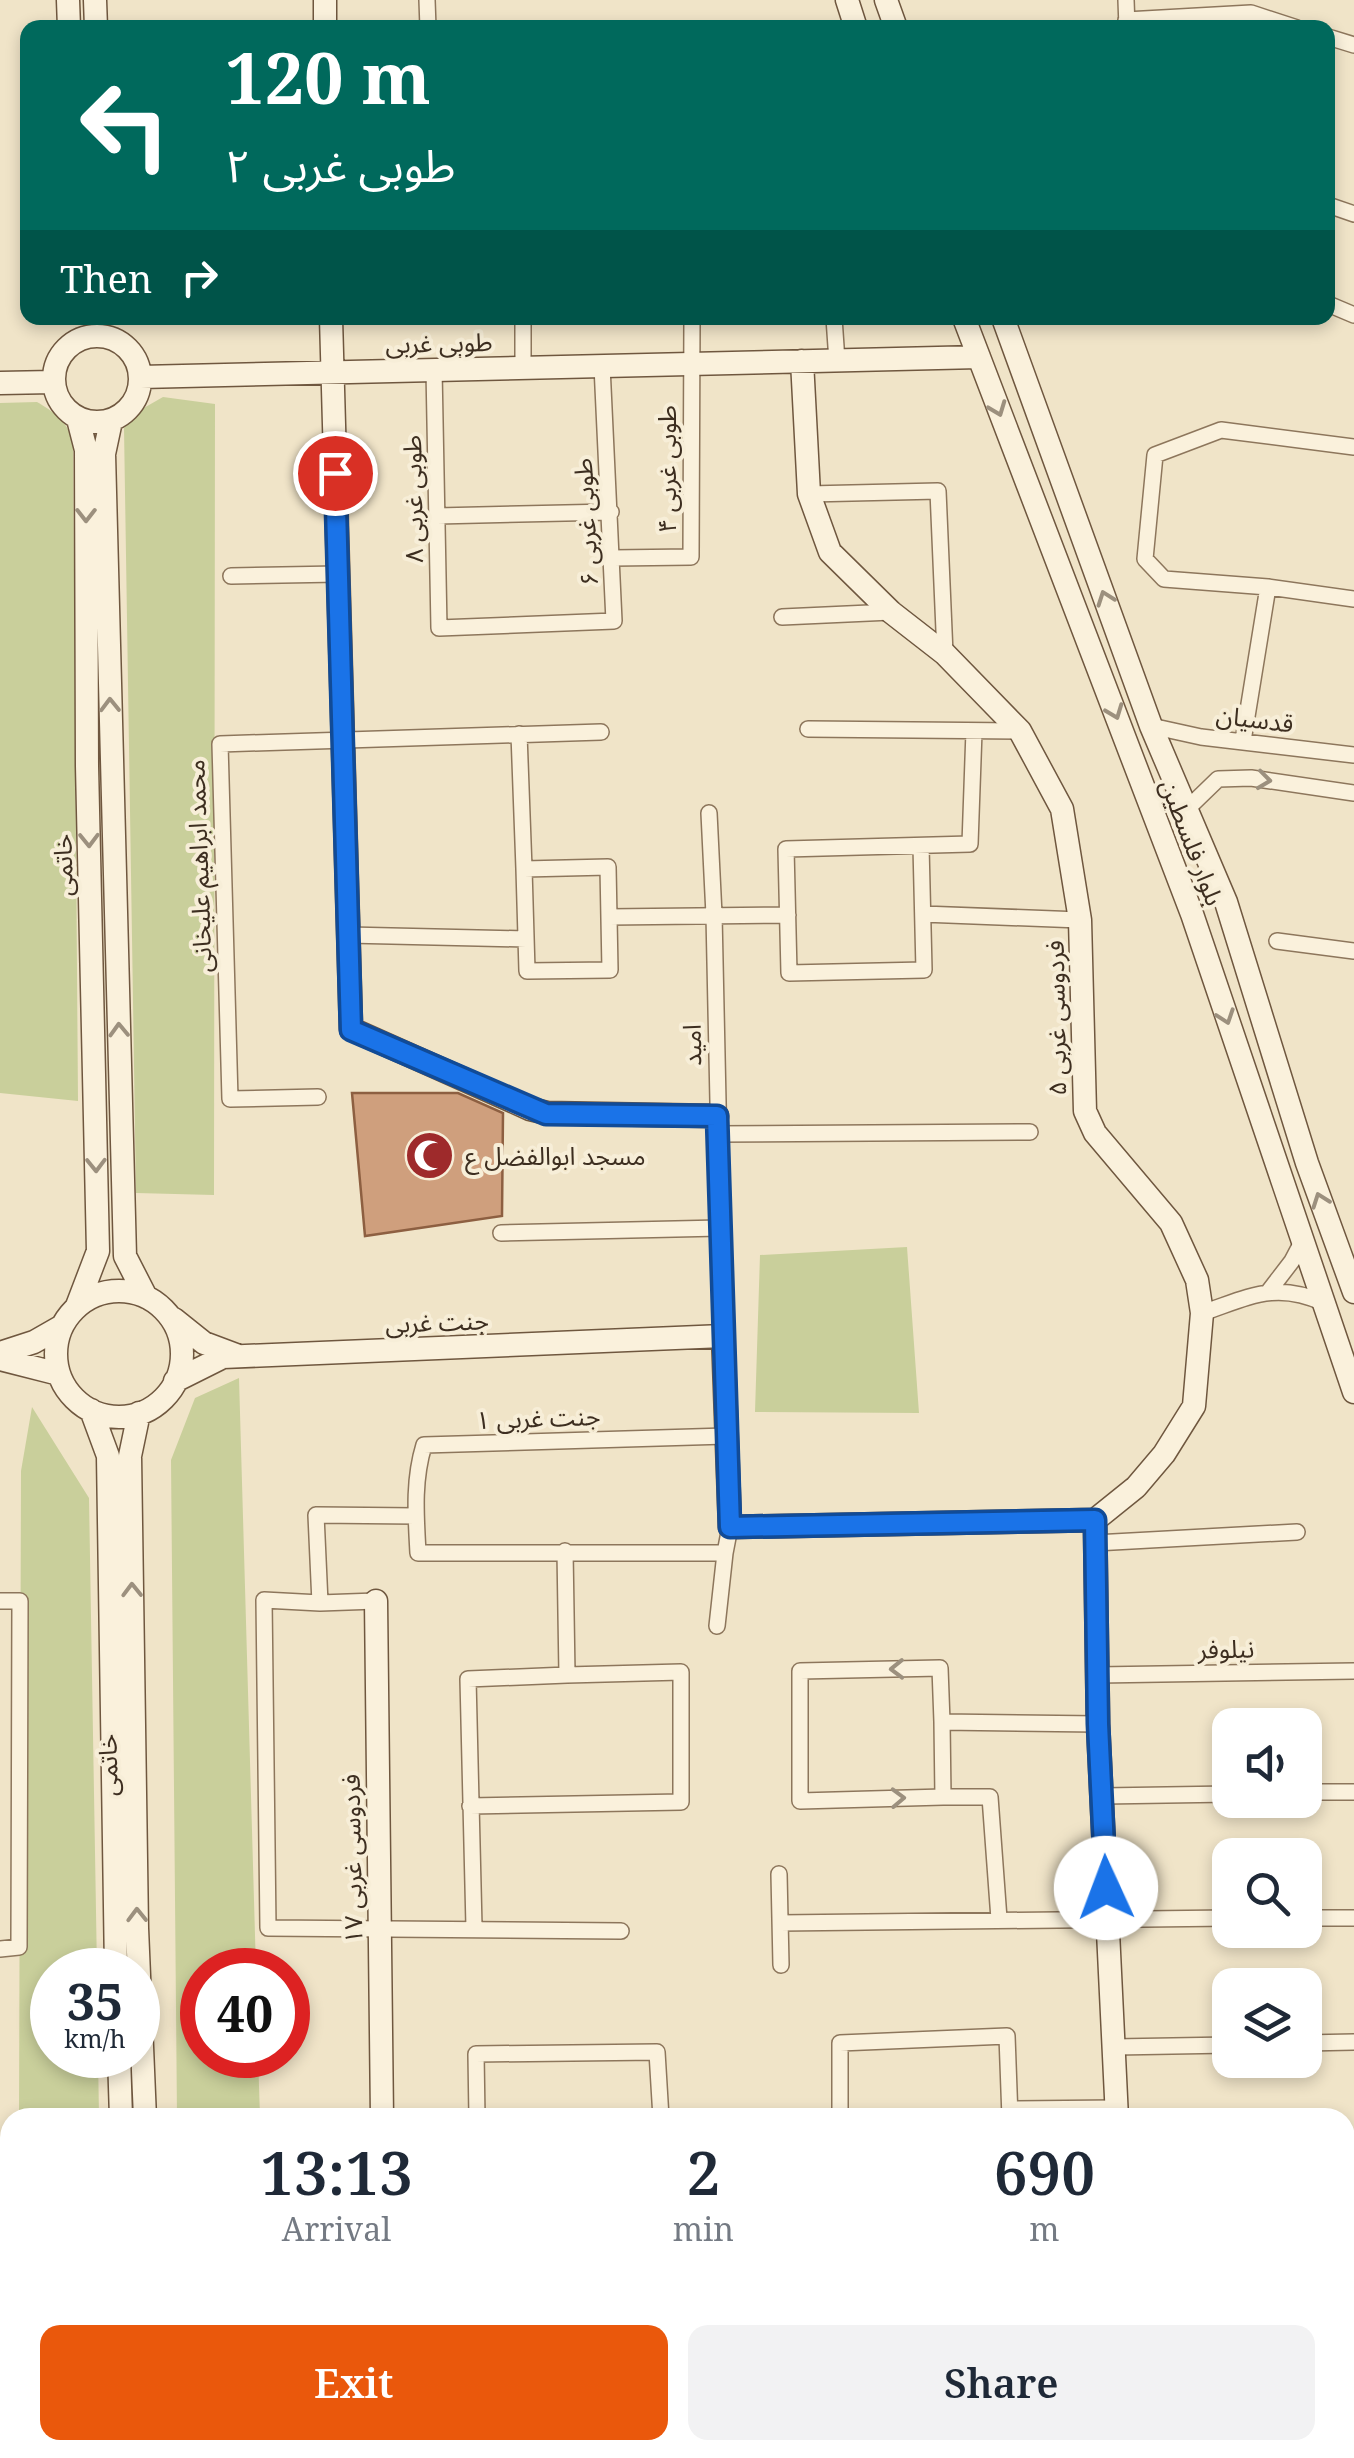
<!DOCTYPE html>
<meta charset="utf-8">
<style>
:root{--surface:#fff;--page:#f2f2f3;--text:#1f2937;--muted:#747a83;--accent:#ea580c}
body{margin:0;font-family:"Noto Serif","Noto Sans Arabic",serif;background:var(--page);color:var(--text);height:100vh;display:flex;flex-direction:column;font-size:38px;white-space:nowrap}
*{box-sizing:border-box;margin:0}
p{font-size:32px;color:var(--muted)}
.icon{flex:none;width:55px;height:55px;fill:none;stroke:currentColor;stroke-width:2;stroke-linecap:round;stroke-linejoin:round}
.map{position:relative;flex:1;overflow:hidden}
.panel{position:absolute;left:0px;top:2108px;width:1355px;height:352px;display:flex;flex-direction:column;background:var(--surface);border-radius:30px 30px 0 0;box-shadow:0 5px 15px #0003}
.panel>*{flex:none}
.banner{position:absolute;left:20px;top:20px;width:1315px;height:305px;border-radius:20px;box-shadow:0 5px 15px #0003;background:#00695c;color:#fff;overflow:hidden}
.buttons{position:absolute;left:1212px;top:1708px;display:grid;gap:20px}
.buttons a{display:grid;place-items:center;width:110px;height:110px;border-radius:20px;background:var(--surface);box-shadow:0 5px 15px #0003;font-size:50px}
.speed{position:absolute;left:30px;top:1948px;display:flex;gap:20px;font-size:50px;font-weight:700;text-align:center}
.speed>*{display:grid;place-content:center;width:130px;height:130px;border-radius:50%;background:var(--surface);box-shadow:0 5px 15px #0003;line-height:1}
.speed small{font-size:25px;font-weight:400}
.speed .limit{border:15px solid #d22;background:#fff;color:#111}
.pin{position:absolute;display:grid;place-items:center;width:85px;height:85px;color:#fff;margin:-42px;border:5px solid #fff;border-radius:50%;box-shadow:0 2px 10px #0007}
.me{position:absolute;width:110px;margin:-55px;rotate:358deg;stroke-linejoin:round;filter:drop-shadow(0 0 8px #0008)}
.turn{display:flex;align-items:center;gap:35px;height:210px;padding:0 40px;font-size:45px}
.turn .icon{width:130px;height:130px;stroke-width:2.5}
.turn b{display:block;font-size:70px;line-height:85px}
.then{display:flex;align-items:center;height:95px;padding:0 40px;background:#0003;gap:20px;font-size:38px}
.eta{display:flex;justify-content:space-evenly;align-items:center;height:170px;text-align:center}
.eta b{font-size:60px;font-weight:600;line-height:70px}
.button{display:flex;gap:20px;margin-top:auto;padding:20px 40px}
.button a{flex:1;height:115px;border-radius:20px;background:var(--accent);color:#fff;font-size:40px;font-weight:600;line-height:115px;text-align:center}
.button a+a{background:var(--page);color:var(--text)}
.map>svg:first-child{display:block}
</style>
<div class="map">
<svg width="1354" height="2458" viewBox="0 0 1354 2458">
<rect width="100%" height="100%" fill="#f0e4c8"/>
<path fill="#c9cf9b" d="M163,397L215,404L214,1195L136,1193L124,428L135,413Z
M37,402C54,412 65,420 73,439L78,1101L0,1093V403Z
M907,1247L919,1413L755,1412L760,1255Z
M239,1378L256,1970H202V2055H258L260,2117H177L171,1460L195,1398Z
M32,1407L89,1498L97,1970H52V2055H98L99,2117L19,2118L21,1471Z"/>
<path fill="#cf9f7d" stroke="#8d5f41" stroke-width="2.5" d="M352,1093H458L503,1113L502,1216L365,1236Z"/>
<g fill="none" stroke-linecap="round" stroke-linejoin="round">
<defs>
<path id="street" d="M427,0L428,28
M1126,0L1127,28
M1126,20L1251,13L1297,28
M1328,37L1354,45
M1328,205L1354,214
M1328,304L1354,315
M834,318L837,361
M523,368V318
M434,370L439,628L614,621L602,366
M1354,447L1221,430L1155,455L1145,559L1164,579L1268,587L1354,599
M809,494L938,491L945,654
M437,516L611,512
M613,558L691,557L692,318
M231,576L338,574
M782,617L891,612
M1151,726L1201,737L1354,755
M808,729L1020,731
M519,734L524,869
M1243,741L1268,587
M1186,810L1218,779L1251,778L1354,793
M709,813L714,915L723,1336
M921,846L924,970L789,973L786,849L970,844L974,731
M608,867L610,970L527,971L524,869Z
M923,914L1080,920
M609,917L788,915
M348,935L526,939
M1277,941L1354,951
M318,1097L230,1099L220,744L601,732
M717,1134L1030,1132
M501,1233L720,1228
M1269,1291L1292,1261L1302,1242
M1202,1313C1250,1297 1275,1281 1324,1303
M726,1436L424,1445C413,1481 416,1516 418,1553H725L730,1527
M1095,1543L1297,1532
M0,1601H20L19,1947L0,1949
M376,1601L320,1603L316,1515L416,1516
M320,1603L264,1600L268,1928L621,1931
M717,1626L725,1553
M1098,1675L1354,1671
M942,1722L940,1668L800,1671V1801L943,1797L942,1722L1098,1724
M1305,1792H1354
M1103,1796L1230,1794
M943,1797H990L999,1919
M470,1806L681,1802V1672L567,1675L565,1551
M779,1874L781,1965
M1305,1918H1354
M780,1923L1230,1918
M474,1927L468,1679L567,1675
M1305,2043L1354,2042
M1115,2047L1230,2045
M1011,2109L1116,2108
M477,2118L476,2054L657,2052L661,2118
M840,2118V2043L1007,2036L1010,2118
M1345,2151H1354
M1345,2279L1354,2278
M0,2314H10
M1345,2420V2444
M585,2450V2456L687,2458
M750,2450V2458
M818,2450V2458
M1004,2450V2458
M535,2458L585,2456"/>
<path id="secondary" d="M68,0L69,28
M95,0L96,28
M325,0V28
M847,0L856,28
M886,0L896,28
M331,318L351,1029L530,1109L547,1113L717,1116
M964,318L1192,914L1354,1392
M1003,318L1151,726L1226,902L1307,1163L1354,1292
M54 379a43 43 0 1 1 86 0a43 43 0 1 1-86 0Z
M802,361L809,494L830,552L891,612L945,654L1020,731L1062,809L1080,920L1085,1111L1095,1133L1171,1223L1197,1280L1202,1313L1194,1406L1164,1454L1136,1487L1095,1520L1098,1724L1117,2118
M141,377L979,357
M0,383L53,382
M111,421L104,454L125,1256L146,1297
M56 1354a63 63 0 1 1 126 0a63 63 0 1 1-126 0Z
M77,1306L98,1251L87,766L86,450L78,419
M174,1319L204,1343L236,1355
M0,1353L34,1342L62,1326
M0,1359L59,1374
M175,1381L223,1357L723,1336L730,1527L1095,1520
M91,1410L108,1456L116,1970
M139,1413L130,1456L137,1928L145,2118
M376,1601L382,2118
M119,2055L121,2118
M141,2450L142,2458
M177,2450L178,2458
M397,2450V2458
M1161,2450L1164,2458"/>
</defs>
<use href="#street" stroke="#8d765c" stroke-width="18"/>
<use href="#secondary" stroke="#6f573f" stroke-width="25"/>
<use href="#street" stroke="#faf1dc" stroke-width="15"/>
<use href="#secondary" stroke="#faf1dc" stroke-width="22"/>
</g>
<defs><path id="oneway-chevron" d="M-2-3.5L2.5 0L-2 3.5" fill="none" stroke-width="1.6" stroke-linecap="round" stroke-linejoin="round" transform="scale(2.5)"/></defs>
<g stroke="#9c907e">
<use href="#oneway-chevron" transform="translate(998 409) rotate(69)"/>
<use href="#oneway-chevron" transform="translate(86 515) rotate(90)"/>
<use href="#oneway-chevron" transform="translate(1105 598) rotate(-110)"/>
<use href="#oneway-chevron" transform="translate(110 705) rotate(-91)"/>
<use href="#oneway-chevron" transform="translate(1115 712) rotate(69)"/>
<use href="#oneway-chevron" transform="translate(1264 780) rotate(7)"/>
<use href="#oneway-chevron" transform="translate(89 840) rotate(89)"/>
<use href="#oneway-chevron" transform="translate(1226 1017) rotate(71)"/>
<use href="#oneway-chevron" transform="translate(119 1030) rotate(-92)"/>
<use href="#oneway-chevron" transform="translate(96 1165) rotate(89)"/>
<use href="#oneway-chevron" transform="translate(1320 1200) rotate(-110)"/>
<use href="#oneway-chevron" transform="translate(132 1590) rotate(-91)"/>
<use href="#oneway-chevron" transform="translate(897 1669) rotate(179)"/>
<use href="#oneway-chevron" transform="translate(898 1798) rotate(-2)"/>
<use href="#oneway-chevron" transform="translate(137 1915) rotate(-91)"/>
</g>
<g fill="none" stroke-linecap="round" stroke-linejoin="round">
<defs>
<path id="route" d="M335,473L351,1030L546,1114L717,1116L730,1527L1095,1520L1098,1724L1106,1888"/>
</defs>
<use href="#route" stroke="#114b97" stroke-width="25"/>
<use href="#route" stroke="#1a73e8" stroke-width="18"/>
</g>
<defs>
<symbol id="mosque-disc" viewBox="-11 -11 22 22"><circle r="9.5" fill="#9e2a2b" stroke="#f7eed8"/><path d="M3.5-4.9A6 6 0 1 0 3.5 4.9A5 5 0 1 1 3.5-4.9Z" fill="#fff"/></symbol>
</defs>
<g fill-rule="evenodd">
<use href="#mosque-disc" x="402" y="1128" width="55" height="55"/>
</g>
<g text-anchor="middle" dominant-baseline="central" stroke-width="8" stroke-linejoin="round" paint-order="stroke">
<g font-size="25" fill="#3d2e20" stroke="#f7eed8">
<text transform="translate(439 342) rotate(-1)">طوبی غربی</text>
<text transform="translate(666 469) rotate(-90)">طوبی غربی ۴</text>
<text transform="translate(412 499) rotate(-91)">طوبی غربی ۸</text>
<text transform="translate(585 522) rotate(-93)">طوبی غربی ۶</text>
<text transform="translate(1255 718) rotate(7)">قدسیان</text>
<text transform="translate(1193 842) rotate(69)">بلوار فلسطین</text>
<text transform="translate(62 865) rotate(-91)">خاتمی</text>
<text transform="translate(198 866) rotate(-92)">محمد ابراهیم علیخانی</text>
<text transform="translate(1055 1018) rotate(-91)">فردوسی غربی ۵</text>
<text transform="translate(691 1045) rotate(-91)">امید</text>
<text transform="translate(437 1321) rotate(-2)">جنت غربی</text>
<text transform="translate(538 1417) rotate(-2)">جنت غربی ۱</text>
<text transform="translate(1226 1648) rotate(-1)">نیلوفر</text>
<text transform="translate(107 1765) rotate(-91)">خاتمی</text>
<text transform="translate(351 1859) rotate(-91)">فردوسی غربی ۱۷</text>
</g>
<g font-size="25" fill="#3d2e20" stroke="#f7eed8" text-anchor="start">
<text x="465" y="1155">مسجد ابوالفضل ع</text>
</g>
</g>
</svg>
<div class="buttons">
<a><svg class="icon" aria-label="sound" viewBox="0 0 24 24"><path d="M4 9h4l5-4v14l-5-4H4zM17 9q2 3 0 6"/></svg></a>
<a><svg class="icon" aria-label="search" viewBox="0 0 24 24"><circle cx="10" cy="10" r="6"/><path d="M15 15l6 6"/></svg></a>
<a><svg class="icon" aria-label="layers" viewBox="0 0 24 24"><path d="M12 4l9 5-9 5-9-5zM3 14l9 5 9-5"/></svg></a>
</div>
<div class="speed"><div>35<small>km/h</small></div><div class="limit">40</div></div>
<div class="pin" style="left:335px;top:473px;background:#d93025"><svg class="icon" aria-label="arrive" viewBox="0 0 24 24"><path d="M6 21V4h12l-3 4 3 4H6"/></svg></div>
<svg class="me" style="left:1106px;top:1888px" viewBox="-20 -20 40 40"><circle r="19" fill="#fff"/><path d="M0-13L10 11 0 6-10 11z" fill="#1a73e8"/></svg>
<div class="banner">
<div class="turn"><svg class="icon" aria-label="left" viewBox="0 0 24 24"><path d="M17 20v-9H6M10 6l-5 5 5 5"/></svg><div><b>120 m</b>طوبی غربی ۲</div></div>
<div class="then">Then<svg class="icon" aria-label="right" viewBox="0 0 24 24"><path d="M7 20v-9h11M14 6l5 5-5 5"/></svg></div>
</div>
<section class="panel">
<div class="eta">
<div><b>13:13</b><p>Arrival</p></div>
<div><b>2</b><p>min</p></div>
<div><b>690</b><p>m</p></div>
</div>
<div class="button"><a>Exit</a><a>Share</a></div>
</section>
</div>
